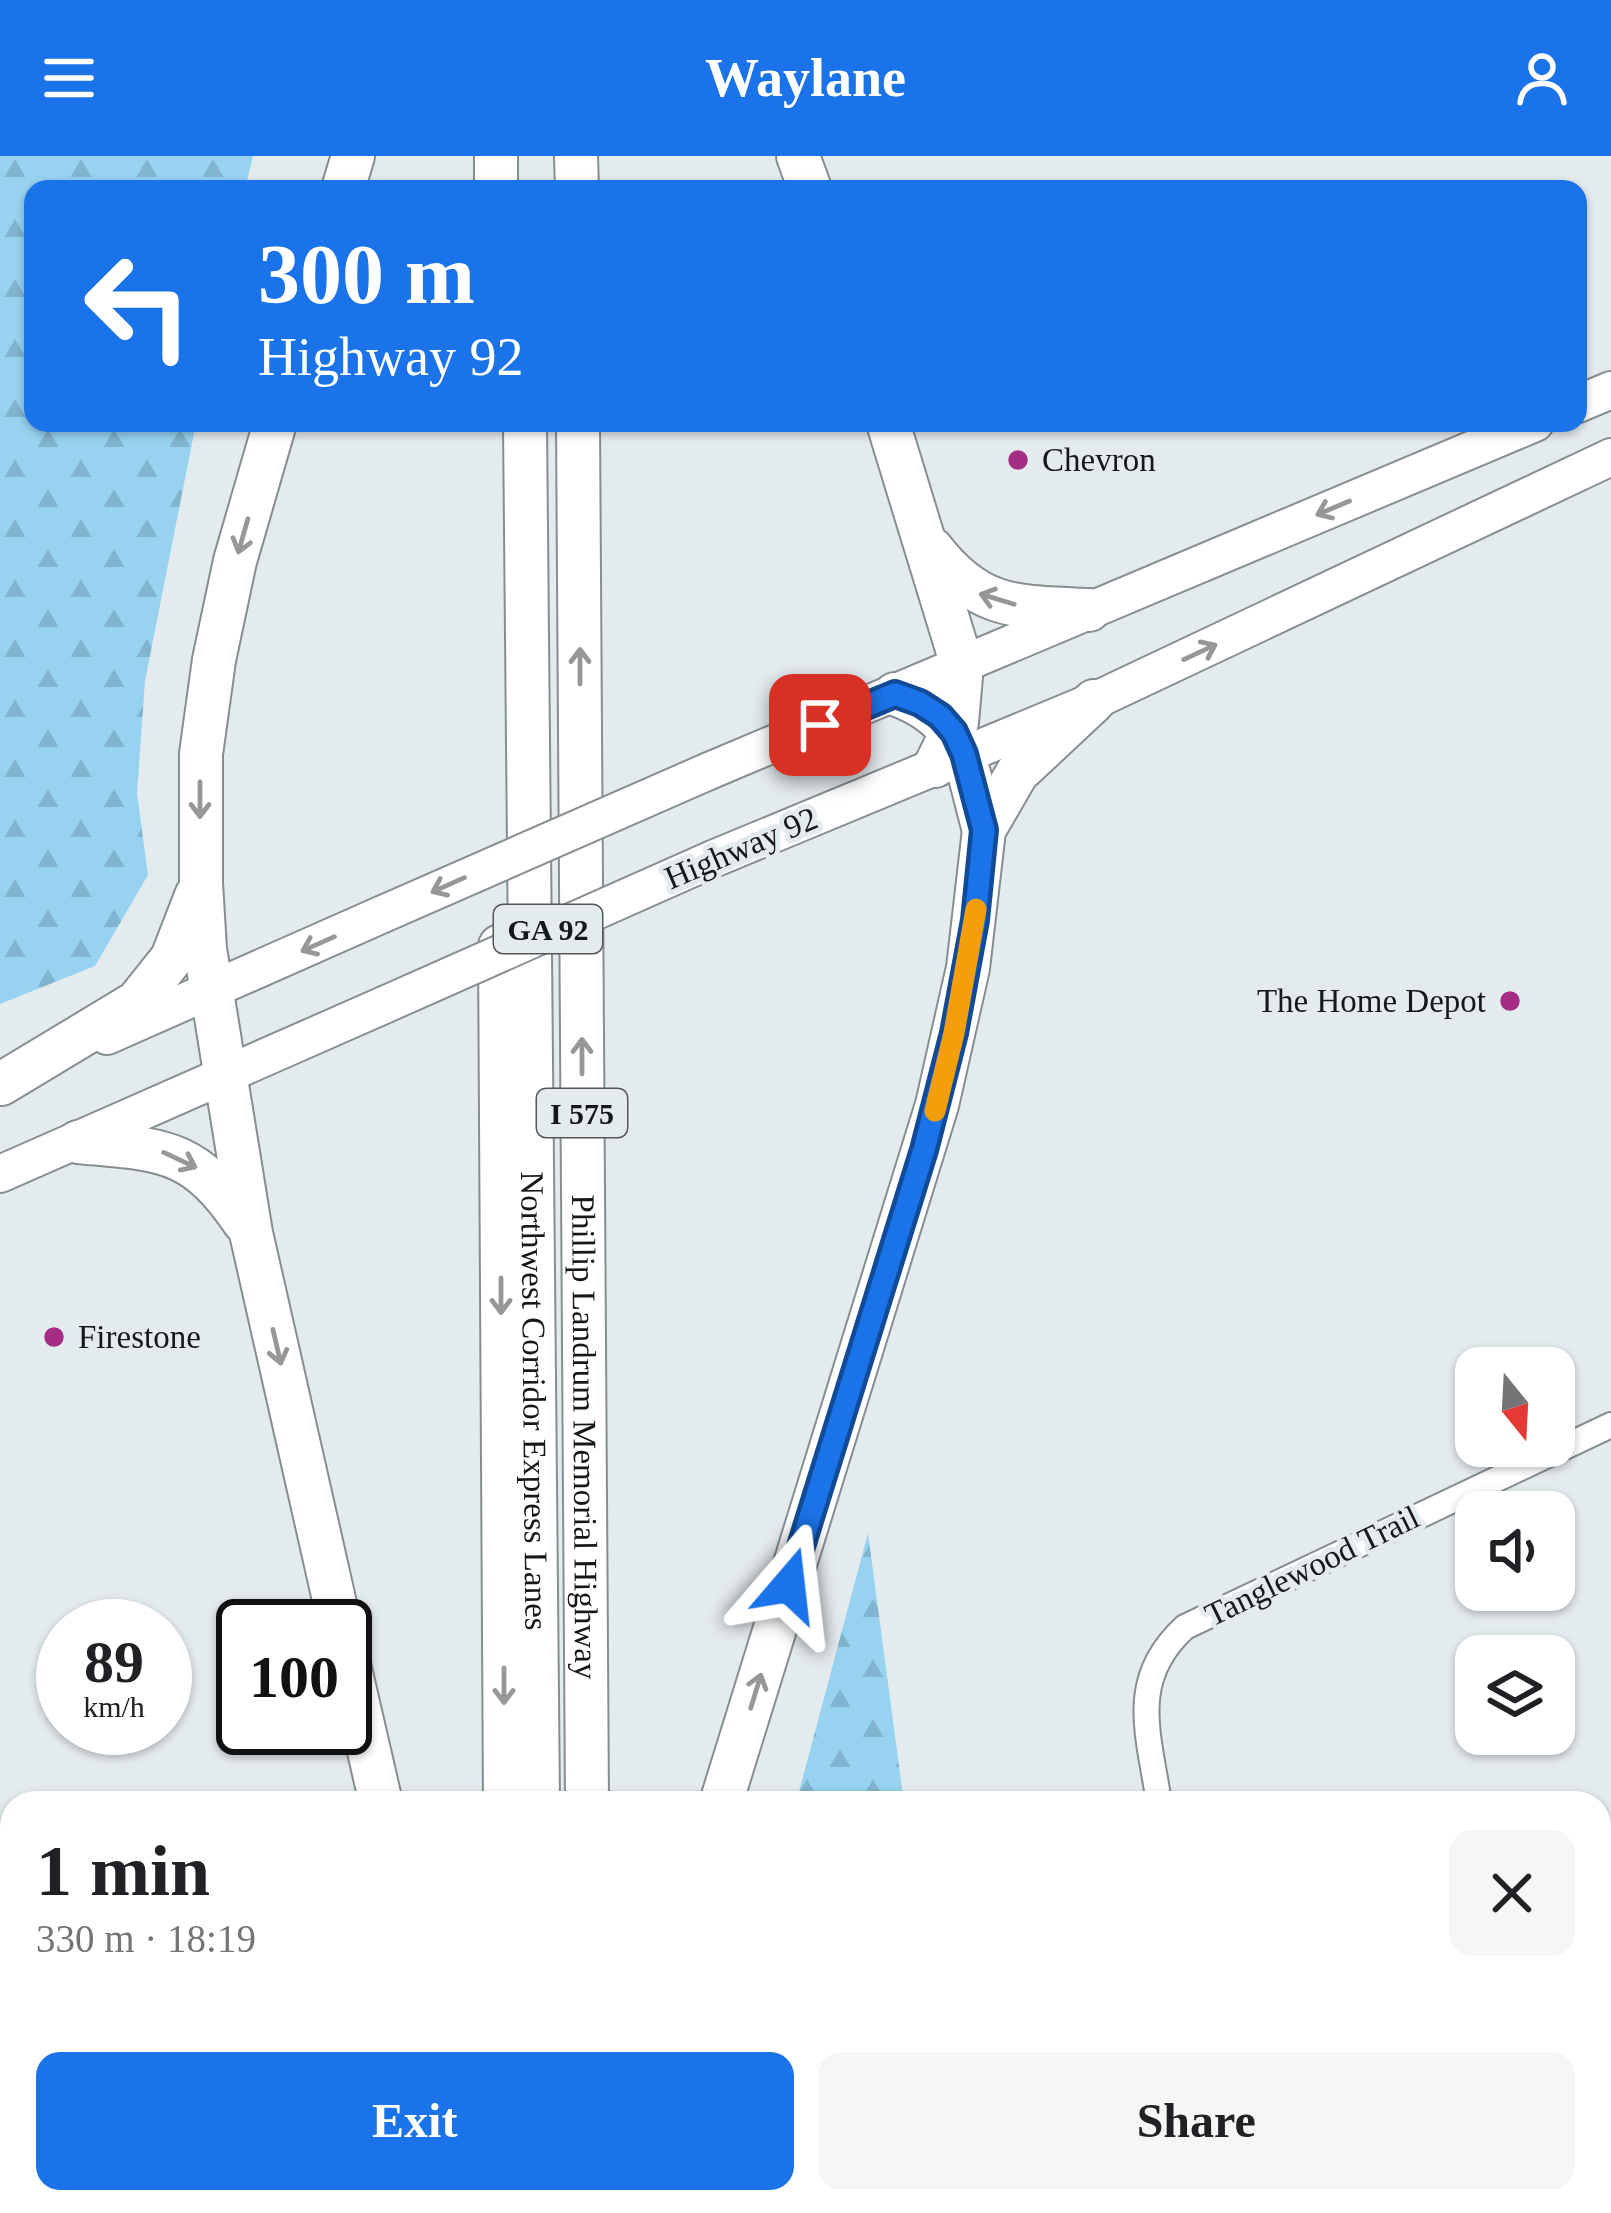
<!DOCTYPE html>
<meta charset="utf-8">
<style>
:root{--surface:#fff;--page:#f6f6f6;--text:#202124;--muted:#757577;--accent:#1a73e8}
body{margin:0;font-family:"Times New Roman",serif;background:var(--page);color:var(--text);height:100vh;display:flex;flex-direction:column;font-size:45px;white-space:nowrap}
*{box-sizing:border-box;margin:0}
p{font-size:39px;color:var(--muted)}
.icon{flex:none;width:66px;height:66px;fill:none;stroke:currentColor;stroke-width:2;stroke-linecap:round;stroke-linejoin:round}
.map{position:relative;flex:1;overflow:hidden}
.details{position:absolute;left:0px;top:1635px;width:1611px;height:423px;display:flex;flex-direction:column;background:var(--surface);border-radius:36px 36px 0 0;box-shadow:0 3px 9px #0004}
.details>*{flex:none}
.banner{position:absolute;left:24px;top:24px;width:1563px;height:252px;border-radius:24px;box-shadow:0 3px 9px #0004;background:#1a73e8;color:#fff;overflow:hidden}
.needle{width:78px;rotate:162deg}
.controls{position:absolute;left:1455px;top:1191px;display:grid;gap:24px}
.controls a{display:grid;place-items:center;width:120px;height:120px;border-radius:24px;background:var(--surface);box-shadow:0 3px 9px #0004;font-size:60px}
.speed{position:absolute;left:36px;top:1443px;display:flex;gap:24px;font-size:60px;font-weight:700;text-align:center}
.speed>*{display:grid;place-content:center;width:156px;height:156px;border-radius:50%;background:var(--surface);box-shadow:0 3px 9px #0004;line-height:1}
.speed small{font-size:30px;font-weight:400}
.speed .limit{border:6px solid #111;border-radius:18px;background:#fff;color:#111}
.pin{position:absolute;display:grid;place-items:center;width:102px;height:102px;color:#fff;margin:-51px;border-radius:24px;box-shadow:0 6px 18px #0006}
.me{position:absolute;width:132px;margin:-66px;rotate:17deg;stroke-linejoin:round;filter:drop-shadow(0 0 9px #0008)}
.turn{display:flex;align-items:center;gap:42px;height:252px;padding:0 36px;font-size:54px}
.turn .icon{width:156px;height:156px;stroke-width:2.5}
.turn b{display:block;font-size:84px;line-height:102px}
.round{display:grid;place-items:center;flex:none;width:126px;height:126px;border-radius:24px;background:var(--page)}
.headline{display:flex;align-items:center;justify-content:space-between;height:204px;padding:0 36px}
h1{font-size:72px;font-weight:600;line-height:90px}
.button{display:flex;gap:24px;margin-top:auto;padding:24px 36px}
.button a{flex:1;height:138px;border-radius:24px;background:var(--accent);color:#fff;font-size:48px;font-weight:600;line-height:138px;text-align:center}
.button a+a{background:var(--page);color:var(--text)}
header{display:flex;justify-content:space-between;align-items:center;height:156px;padding:0 36px;background:var(--accent);color:#fff;font-size:54px;font-weight:600}
.map>svg:first-child{display:block}
</style>
<header><svg class="icon" aria-label="menu" viewBox="0 0 24 24"><path d="M4 6h16M4 12h16M4 18h16"/></svg>Waylane<svg class="icon" aria-label="person" viewBox="0 0 24 24"><circle cx="12" cy="8" r="4"/><path d="M4 21q1-7 8-7t8 7"/></svg></header>
<div class="map">
<svg width="1611" height="2057" viewBox="0 0 1611 2057">
<defs>
<pattern id="forest-firs" width="22" height="20" patternUnits="userSpaceOnUse" patternTransform="scale(3)"><rect width="22" height="20" fill="#97d3f1"/><path d="M5 1l3.5 6h-7zM16 11l3.5 6h-7z" fill="#81b4ce"/></pattern>
</defs>
<rect width="100%" height="100%" fill="#e4ebef"/>
<path fill="url(#forest-firs)" d="M0,0H253L245,33H33V267H196L145,525L137,637L148,719L95,810L0,848Z
M868,1377L904,1647H796Z
M697,2046H956L958,2057H697Z"/>
<g fill="none" stroke-linecap="round" stroke-linejoin="round">
<defs>
<path id="street" d="M1159,1647C1149,1578 1127,1524 1185,1471L1611,1269
M1210,2046L1211,2057"/>
<path id="primary" d="M1578,248L1611,234
M709,615L1535,267
M713,703L1094,545L1611,301
M107,880L383,758
M0,1018L384,849"/>
<g id="highway">
<path d="M496,0V33"/>
<path d="M576,0L577,33"/>
<path d="M798,0L810,33"/>
<path d="M343,33L353,0"/>
<path d="M275,267L235,405L214,504L201,598V727L205,793L251,1077L340,1470"/>
<path id="s1" d="M525,267L538,1647"/>
<path id="s2" d="M578,267L587,1647"/>
<path d="M888,267L962,509L957,566L935,610"/>
<path d="M932,393C979,454 1017,451 1089,454"/>
<path d="M895,538C967,564 965,609 984,674"/>
<path d="M500,790L505,1647"/>
<path d="M1,928L137,846L172,802L196,740"/>
<path d="M78,986C162,994 193,991 244,1066"/>
<path d="M345,1491L381,1647"/>
<path d="M721,1647L937,949L968,812L984,674L1017,617L1094,545"/>
<path d="M462,2046L463,2057"/>
<path d="M507,2046V2057"/>
<path d="M541,2046V2057"/>
<path d="M590,2046V2057"/>
<path d="M637,2057V2046"/>
</g>
</defs>
<use href="#street" stroke="#878e91" stroke-width="28"/>
<use href="#primary" stroke="#878e91" stroke-width="40"/>
<use href="#highway" stroke="#878e91" stroke-width="46"/>
<use href="#street" stroke="#fff" stroke-width="24"/>
<use href="#primary" stroke="#fff" stroke-width="36"/>
<use href="#highway" stroke="#fff" stroke-width="42"/>
<defs>
<path id="primary-bridge" d="M383,758L709,615
M384,849L713,703"/>
</defs>
<use href="#primary-bridge" stroke="#878e91" stroke-width="40" stroke-linecap="butt"/>
<use href="#primary-bridge" stroke="#fff" stroke-width="36"/>
</g>
<defs><path id="oneway-shaft" d="M-6 0H5M1.5-3L5.5 0L1.5 3" fill="none" stroke-width="1.6" stroke-linecap="round" stroke-linejoin="round" transform="scale(3)"/></defs>
<g stroke="#969798">
<use href="#oneway-shaft" transform="translate(1333 352) rotate(157)"/>
<use href="#oneway-shaft" transform="translate(243 380) rotate(106)"/>
<use href="#oneway-shaft" transform="translate(997 443) rotate(-163)"/>
<use href="#oneway-shaft" transform="translate(1200 496) rotate(-25)"/>
<use href="#oneway-shaft" transform="translate(580 510) rotate(-90)"/>
<use href="#oneway-shaft" transform="translate(200 644) rotate(90)"/>
<use href="#oneway-shaft" transform="translate(448 729) rotate(156)"/>
<use href="#oneway-shaft" transform="translate(318 788) rotate(156)"/>
<use href="#oneway-shaft" transform="translate(582 900) rotate(-90)"/>
<use href="#oneway-shaft" transform="translate(180 1004) rotate(25)"/>
<use href="#oneway-shaft" transform="translate(501 1140) rotate(90)"/>
<use href="#oneway-shaft" transform="translate(277 1191) rotate(77)"/>
<use href="#oneway-shaft" transform="translate(504 1530) rotate(90)"/>
<use href="#oneway-shaft" transform="translate(756 1535) rotate(-73)"/>
</g>
<g fill="none" stroke-linecap="round" stroke-linejoin="round">
<defs>
<path id="route" d="M789,1429L924,994L954,877L975,764L984,674L964,598L954,576L940,560L920,547L895,538L820,569"/>
</defs>
<use href="#route" stroke="#114b97" stroke-width="30"/>
<use href="#route" stroke="#1a73e8" stroke-width="21"/>
<path stroke="#f59e0b" stroke-width="21" d="M935,955L954,877L976,753"/>
</g>
<g fill="#a52d84" stroke="#e4ebef" stroke-width="4.5">
<circle cx="1018" cy="304" r="12"/>
<circle cx="1510" cy="845" r="12"/>
<circle cx="54" cy="1181" r="12"/>
</g>
<g text-anchor="middle" dominant-baseline="central" stroke-width="10" stroke-linejoin="round" paint-order="stroke">
<g fill="#e4ebef" stroke="#535759" stroke-width="3">
<rect x="494" y="749" width="108" height="48" rx="9"/>
<rect x="537" y="933" width="90" height="48" rx="9"/>
</g>
<g font-size="30" font-weight="bold" fill="#151819">
<text x="548" y="773">GA 92</text>
<text x="582" y="957">I 575</text>
</g>
<g font-size="33" fill="#151819" stroke="#e4ebef" text-anchor="start">
<text x="1042" y="304">Chevron</text>
<text x="1486" y="845" text-anchor="end">The Home Depot</text>
<text x="78" y="1181">Firestone</text>
</g>
<g font-size="33" fill="#151819" stroke="#e4ebef">
<text transform="translate(741 692) rotate(-23)">Highway 92</text>
<text stroke="none"><textPath href="#s1" startOffset="978">Northwest Corridor Express Lanes</textPath></text>
<text stroke="none"><textPath href="#s2" startOffset="1014">Phillip Landrum Memorial Highway</textPath></text>
<text transform="translate(1312 1410) rotate(-26)">Tanglewood Trail</text>
</g>
</g>
</svg>
<div class="controls">
<a><svg class="needle" viewBox="-14 -14 28 28"><path d="M0-13l5 13h-10z" fill="#e53935"/><path d="M0 13l5-13h-10z" fill="#757577"/></svg></a>
<a><svg class="icon" aria-label="sound" viewBox="0 0 24 24"><path d="M4 9h4l5-4v14l-5-4H4zM17 9q2 3 0 6"/></svg></a>
<a><svg class="icon" aria-label="layers" viewBox="0 0 24 24"><path d="M12 4l9 5-9 5-9-5zM3 14l9 5 9-5"/></svg></a>
</div>
<div class="speed"><div>89<small>km/h</small></div><div class="limit">100</div></div>
<div class="pin" style="left:820px;top:569px;background:#d93025"><svg class="icon" aria-label="arrive" viewBox="0 0 24 24"><path d="M6 21V4h12l-3 4 3 4H6"/></svg></div>
<svg class="me" style="left:789px;top:1429px" viewBox="-20 -20 40 40"><path d="M0-17L14 15 0 8-14 15z" fill="#1a73e8" stroke="#fff" stroke-width="4"/></svg>
<div class="banner">
<div class="turn"><svg class="icon" aria-label="left" viewBox="0 0 24 24"><path d="M17 20v-9H6M10 6l-5 5 5 5"/></svg><div><b>300 m</b>Highway 92</div></div>
</div>
<section class="details">
<div class="headline"><div><h1>1 min</h1><p>330 m · 18:19</p></div><a class="round"><svg class="icon" aria-label="close" viewBox="0 0 24 24"><path d="M6 6l12 12M18 6L6 18"/></svg></a></div>
<div class="button"><a>Exit</a><a>Share</a></div>
</section>
</div>
